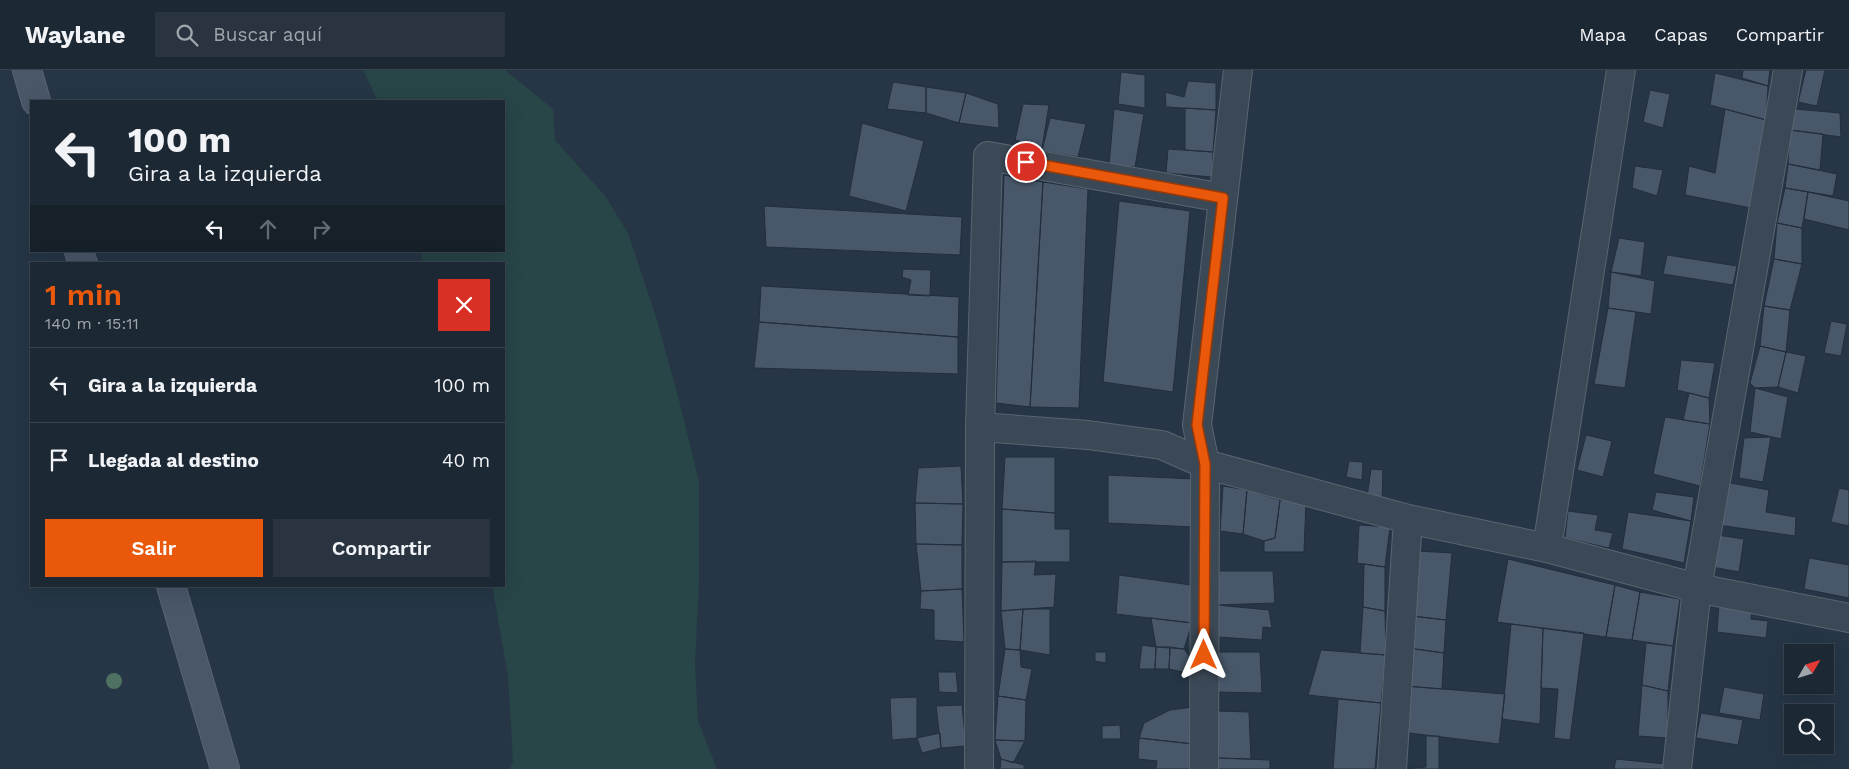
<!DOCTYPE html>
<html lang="es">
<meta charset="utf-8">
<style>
:root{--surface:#1c2834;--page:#293440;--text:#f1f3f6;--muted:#a0a6ac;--line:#3a444f;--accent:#ea580c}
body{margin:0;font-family:"Work Sans",sans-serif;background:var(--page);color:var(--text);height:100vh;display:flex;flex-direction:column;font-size:19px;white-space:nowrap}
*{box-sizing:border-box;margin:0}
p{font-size:16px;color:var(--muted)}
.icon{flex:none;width:28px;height:28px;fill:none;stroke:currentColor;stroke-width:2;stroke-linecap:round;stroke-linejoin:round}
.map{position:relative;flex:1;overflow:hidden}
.panel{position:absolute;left:30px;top:192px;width:475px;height:325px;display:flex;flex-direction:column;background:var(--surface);border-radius:0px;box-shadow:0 5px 20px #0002,0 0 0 1px var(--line)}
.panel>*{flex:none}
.top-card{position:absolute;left:30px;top:30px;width:475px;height:152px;border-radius:0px;box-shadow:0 5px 20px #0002,0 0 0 1px var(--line);background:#1c2834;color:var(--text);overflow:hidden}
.needle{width:32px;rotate:51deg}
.fabs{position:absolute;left:1784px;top:574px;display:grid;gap:10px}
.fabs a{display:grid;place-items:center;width:50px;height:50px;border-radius:0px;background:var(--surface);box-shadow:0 5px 20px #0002,0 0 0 1px var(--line);font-size:25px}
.pin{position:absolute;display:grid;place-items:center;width:42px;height:42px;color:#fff;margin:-21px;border:2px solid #fff;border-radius:50%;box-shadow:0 1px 5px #0007}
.me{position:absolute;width:55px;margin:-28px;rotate:0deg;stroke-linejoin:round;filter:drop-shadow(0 0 4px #0008)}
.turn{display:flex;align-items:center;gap:18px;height:105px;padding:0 15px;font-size:22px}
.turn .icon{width:65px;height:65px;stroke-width:2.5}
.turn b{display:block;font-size:35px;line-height:42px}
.lanes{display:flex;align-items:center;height:48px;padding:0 15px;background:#0003;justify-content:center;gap:25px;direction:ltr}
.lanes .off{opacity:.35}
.round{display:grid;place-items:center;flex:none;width:52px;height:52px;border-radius:0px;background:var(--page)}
.head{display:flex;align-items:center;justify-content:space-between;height:85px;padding:0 15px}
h1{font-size:30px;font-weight:600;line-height:38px;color:var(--accent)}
.action{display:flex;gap:10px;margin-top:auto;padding:10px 15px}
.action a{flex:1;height:58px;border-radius:0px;background:var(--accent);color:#fff;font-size:20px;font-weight:600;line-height:58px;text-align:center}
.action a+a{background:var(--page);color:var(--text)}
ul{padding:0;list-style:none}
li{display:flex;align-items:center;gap:15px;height:75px;padding:0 15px;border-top:1px solid var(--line)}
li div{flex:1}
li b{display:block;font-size:19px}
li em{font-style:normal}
header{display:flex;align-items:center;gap:30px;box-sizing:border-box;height:70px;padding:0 25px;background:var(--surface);border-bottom:1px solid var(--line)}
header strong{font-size:24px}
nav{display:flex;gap:28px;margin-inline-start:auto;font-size:18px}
.search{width:350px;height:45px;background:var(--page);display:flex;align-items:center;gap:12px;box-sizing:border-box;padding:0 18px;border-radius:0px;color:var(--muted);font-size:19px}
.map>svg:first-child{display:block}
</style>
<header>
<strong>Waylane</strong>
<div class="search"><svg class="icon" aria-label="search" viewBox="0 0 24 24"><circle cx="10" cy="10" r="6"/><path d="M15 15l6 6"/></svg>Buscar aquí</div>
<nav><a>Mapa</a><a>Capas</a><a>Compartir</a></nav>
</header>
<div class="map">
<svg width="1849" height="699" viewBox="0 0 1849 699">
<rect width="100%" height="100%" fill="#263646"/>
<path fill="#284547" d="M363,0H505L553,39L555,70L606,127L628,163L657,250L679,330L699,412V514L695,593L698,651L717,699H509L513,692L508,606L492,516H504V194H423L421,181H504V31H378Z"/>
<path fill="#48586a" stroke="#212e3d" d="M1743,0H1770L1768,16L1742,8Z
M1806,0H1825L1817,36L1798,32Z
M1121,2L1145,5V38L1118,34Z
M1715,3L1768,16L1766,50L1710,35Z
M1188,11L1216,13V40L1166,37L1165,22L1184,27Z
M893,12L926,17V43L887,39Z
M926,17L966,23L959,53L926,43Z
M1650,20L1670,24L1663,58L1643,52Z
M966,23L998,34L999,58L959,53Z
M1023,34L1049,35L1042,78L1015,70Z
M1185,38L1216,40L1213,82L1185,80Z
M1114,39L1144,44L1135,97L1109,95Z
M1725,39L1766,50L1751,138L1685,125L1689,96L1715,103Z
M1795,39L1840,43L1841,67L1790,60Z
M1050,48L1086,54L1078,87L1042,81Z
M862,53L924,71L906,141L849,126Z
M1790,60L1823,64L1820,100L1788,94Z
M1168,79L1213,82L1212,107L1166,103Z
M1788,94L1837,104L1833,126L1785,118Z
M1635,96L1663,100L1657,126L1632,118Z
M1004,105L1043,112L1030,337L996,333Z
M1043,112L1088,119L1079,338L1030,337Z
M1785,118L1808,122L1802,158L1777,153Z
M1808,122L1849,131V160L1804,149Z
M1119,131L1190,141L1173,322L1103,312Z
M764,136L962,147L960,185L766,177Z
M1777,153L1802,158V194L1774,189Z
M1619,168L1645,172L1641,206L1611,202Z
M1667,185L1737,196L1733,215L1663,204Z
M1774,189L1802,194L1790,240L1764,236Z
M903,199L931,200L930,226L908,225L911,210L902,207Z
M1611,202L1655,211L1651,244L1608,238Z
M761,216L959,227L958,267L759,252Z
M1764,236L1790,240L1786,282L1760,276Z
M1608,238L1636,242L1625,318L1594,314Z
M1831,251L1847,254L1841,286L1824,283Z
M759,252L958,267V304L754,298Z
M1760,276L1786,282L1778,317L1755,318L1750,313Z
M1786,282L1806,286L1798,323L1778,317Z
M1681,290L1715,293L1709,328L1677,320Z
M1755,318L1788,327L1781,369L1750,362Z
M1689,323L1709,328L1710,354L1683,350Z
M1665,347L1710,354L1700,416L1653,404Z
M1586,365L1612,371L1603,407L1577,400Z
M1771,367L1763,412L1739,408L1744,368Z
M1005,387H1055V443L1002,439Z
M1349,391L1363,392L1362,410L1346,407Z
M961,396L963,434L915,433L918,398Z
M1371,399L1383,400L1382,431L1367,427Z
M1108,405L1195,409V457L1108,453Z
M1725,412L1769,420L1766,442L1796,447L1795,466L1718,455Z
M1223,416L1247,420L1243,464L1220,461Z
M1839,418L1849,420V456L1831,452Z
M1247,420L1280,430L1275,468L1264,471L1243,464Z
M1656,422L1694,427L1691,451L1652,440Z
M1280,430L1306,433L1304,482H1264V471L1275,468Z
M915,433L963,434L962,475L916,474Z
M1002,439L1055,443V459H1070V492H1002Z
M1568,441L1598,445L1595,460L1613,463L1609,478L1565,468Z
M1628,442L1691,451L1684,493L1622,479Z
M1359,455L1390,457L1385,497L1357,493Z
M1717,465L1744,469L1739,502L1712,497Z
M916,474L962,475V519L921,521Z
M1417,481L1452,483L1446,550L1412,546Z
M1809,488L1849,495V528L1804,519Z
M1508,489L1615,515L1606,567L1497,552Z
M1036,491L1034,505L1056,504L1054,537L1001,541L1002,492Z
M1364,494L1385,497V541L1363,537Z
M1219,501H1273L1275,533L1217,535Z
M1119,505L1191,515L1192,553L1116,544Z
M1615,515L1640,522L1632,570L1606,567Z
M962,519L964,572L934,570V540L920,539L921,521Z
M1640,522L1680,529L1673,576L1632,570Z
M1719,532L1752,535L1751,549L1768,551L1766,568L1717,562Z
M1217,535L1269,540L1272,558L1263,557L1262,570L1218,567Z
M1363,537L1385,541L1386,585L1360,583Z
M1023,539H1050V585L1020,580Z
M1023,539L1020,580L1005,579L1001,541Z
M1412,546L1446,550L1444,583L1408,578Z
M1151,548L1192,553L1184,579L1156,577Z
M1511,554L1543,558L1540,654L1502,649Z
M1543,558L1584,563L1570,670L1554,668L1558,619L1541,618Z
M1646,573L1673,576L1668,621L1642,615Z
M1142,575L1156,577L1155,599H1139Z
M1156,577H1170L1169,599H1155Z
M1170,577L1184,579L1191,588V604L1169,599Z
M1408,578L1444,583L1442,619L1405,616Z
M1005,579L1020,580L1021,597L1032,599L1026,630L998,626Z
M1321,580L1386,585L1381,633L1308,625Z
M1095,582H1106V593L1095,591Z
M1216,582H1260L1262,623L1214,622Z
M938,602H956L958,623L939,622Z
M1642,615L1668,621V668L1638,666Z
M1405,616L1505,624L1499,674L1401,662Z
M1724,617L1764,624L1760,650L1719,643Z
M998,626L1026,630L1025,671L995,670Z
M917,627V668L892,670L890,628Z
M1338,629L1381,633L1375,699H1333Z
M962,635L966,676L941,678L936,636Z
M1193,637V674L1139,668L1144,653L1170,640Z
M1218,641L1249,642L1251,689L1218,688Z
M1701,643L1743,650L1738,675L1696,668Z
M1120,655L1121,669H1102V656Z
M940,663L941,678L922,683L917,668Z
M1426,666H1439V699H1401L1426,697Z
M1139,668L1193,674L1194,699H1156L1157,691L1138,689Z
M995,670L1025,671L1013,693L1001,689Z
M1218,688L1270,690V699H1218Z
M1001,689L1024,695V699H1000Z
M1616,689L1665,694V699H1614Z"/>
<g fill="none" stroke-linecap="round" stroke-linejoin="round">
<defs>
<path id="street" d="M980,357L1088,365L1162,375L1205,394L1408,449L1547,478L1697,518L1849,548
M1547,478L1621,0
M979,699L980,357L988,86L1223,128
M1204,699L1205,394L1197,355L1238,0
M1392,699L1408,449
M1677,699L1697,518L1788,0"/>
<path id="secondary" d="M27,0L36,31
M79,181L83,194
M171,516L225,699"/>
</defs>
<use href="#street" stroke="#596572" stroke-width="30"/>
<use href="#secondary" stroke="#596572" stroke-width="30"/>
<use href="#street" stroke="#3b4855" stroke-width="28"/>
<use href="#secondary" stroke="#495769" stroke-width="28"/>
</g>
<circle fill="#4e7161" cx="114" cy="611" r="8"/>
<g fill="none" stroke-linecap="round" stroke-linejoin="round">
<defs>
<path id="route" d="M1026,92L1223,128L1197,355L1205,394L1204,585"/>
</defs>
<use href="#route" stroke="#983908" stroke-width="12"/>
<use href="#route" stroke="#ea580c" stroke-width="9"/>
</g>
</svg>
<div class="fabs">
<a><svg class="needle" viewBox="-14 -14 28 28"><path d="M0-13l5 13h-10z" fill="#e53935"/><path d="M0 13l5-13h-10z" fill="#a0a6ac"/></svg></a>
<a><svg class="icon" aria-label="search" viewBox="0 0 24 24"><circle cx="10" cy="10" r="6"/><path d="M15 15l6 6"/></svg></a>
</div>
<div class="pin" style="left:1026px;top:92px;background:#d93025"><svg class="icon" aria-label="arrive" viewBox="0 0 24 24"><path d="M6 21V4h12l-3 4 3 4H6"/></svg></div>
<svg class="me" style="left:1204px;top:585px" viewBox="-20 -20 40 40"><path d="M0-17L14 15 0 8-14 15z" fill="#ea580c" stroke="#fff" stroke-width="4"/></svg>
<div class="top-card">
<div class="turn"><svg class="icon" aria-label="left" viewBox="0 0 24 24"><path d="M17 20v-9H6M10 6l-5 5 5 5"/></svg><div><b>100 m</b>Gira a la izquierda</div></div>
<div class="lanes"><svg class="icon" aria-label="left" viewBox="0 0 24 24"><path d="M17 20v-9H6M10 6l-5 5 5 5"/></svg><svg class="icon off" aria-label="ahead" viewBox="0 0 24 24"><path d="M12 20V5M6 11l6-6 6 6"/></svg><svg class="icon off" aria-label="right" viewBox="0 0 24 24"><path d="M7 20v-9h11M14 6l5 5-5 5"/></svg></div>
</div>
<section class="panel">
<div class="head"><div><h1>1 min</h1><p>140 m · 15:11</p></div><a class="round" style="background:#d93025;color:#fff"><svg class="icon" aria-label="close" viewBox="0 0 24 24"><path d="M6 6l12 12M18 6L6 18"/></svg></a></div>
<ul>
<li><svg class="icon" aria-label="left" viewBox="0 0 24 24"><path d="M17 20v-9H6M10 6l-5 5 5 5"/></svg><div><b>Gira a la izquierda</b></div><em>100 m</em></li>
<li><svg class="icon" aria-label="arrive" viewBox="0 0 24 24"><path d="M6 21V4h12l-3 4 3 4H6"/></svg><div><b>Llegada al destino</b></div><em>40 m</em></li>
</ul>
<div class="action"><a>Salir</a><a>Compartir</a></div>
</section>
</div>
